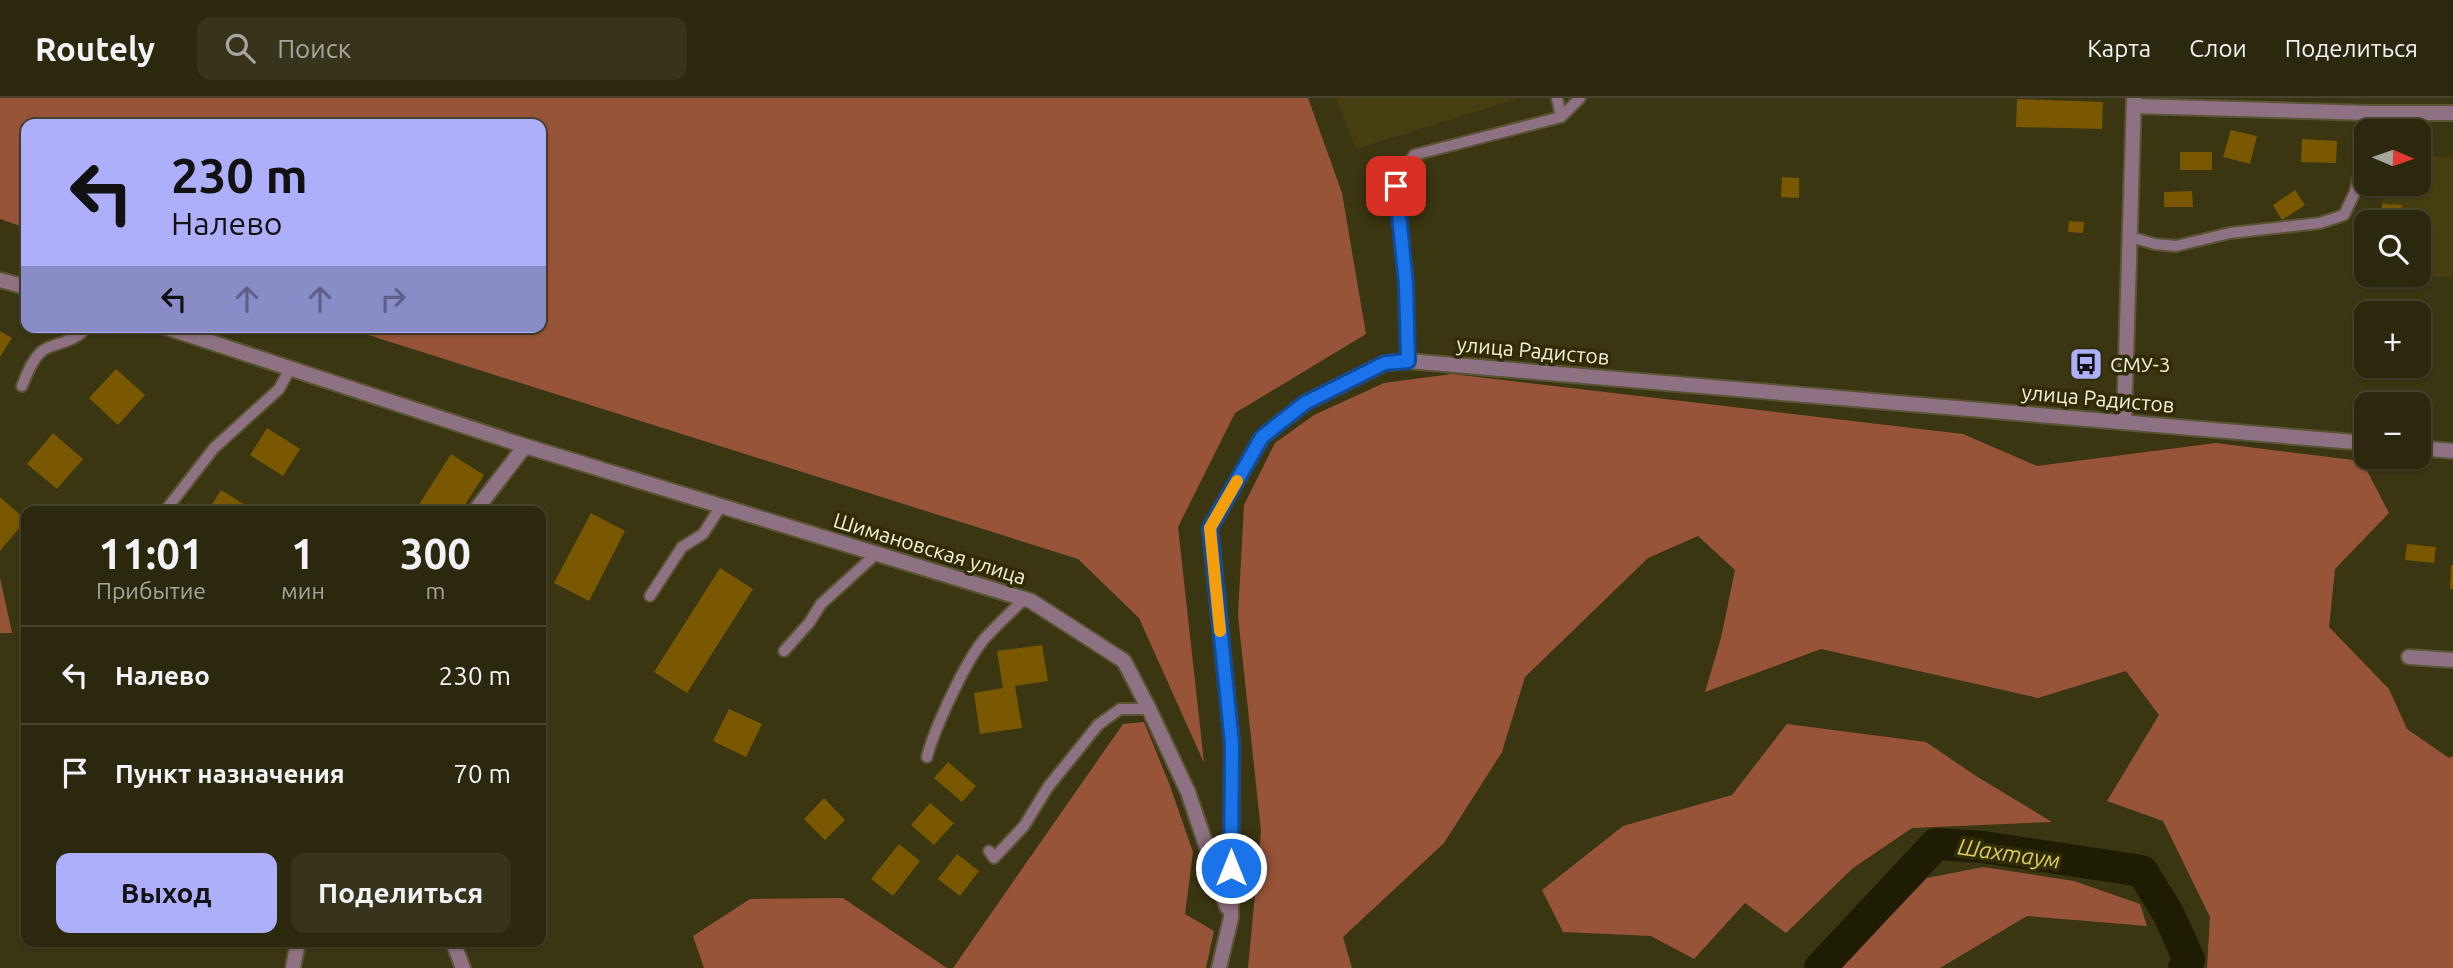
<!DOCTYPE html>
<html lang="ru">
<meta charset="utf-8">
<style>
:root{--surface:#2c280e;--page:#38341c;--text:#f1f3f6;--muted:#a6a69e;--line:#48442e;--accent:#adaffb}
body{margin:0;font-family:Ubuntu,sans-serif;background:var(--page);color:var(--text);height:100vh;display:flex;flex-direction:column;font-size:26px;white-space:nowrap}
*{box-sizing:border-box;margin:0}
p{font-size:23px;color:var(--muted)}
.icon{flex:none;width:38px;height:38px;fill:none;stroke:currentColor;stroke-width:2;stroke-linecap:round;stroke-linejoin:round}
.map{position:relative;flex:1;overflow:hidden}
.side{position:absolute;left:21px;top:408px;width:525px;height:441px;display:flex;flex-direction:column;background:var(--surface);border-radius:14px;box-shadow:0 2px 5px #0004,0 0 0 2px var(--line)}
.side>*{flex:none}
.top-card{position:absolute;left:21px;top:21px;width:525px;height:214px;border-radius:14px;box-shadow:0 2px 5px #0004,0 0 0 2px var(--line);background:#adaffb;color:#111;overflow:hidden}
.needle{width:46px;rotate:92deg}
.buttons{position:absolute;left:2354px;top:21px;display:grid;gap:14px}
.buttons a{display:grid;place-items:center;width:77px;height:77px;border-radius:14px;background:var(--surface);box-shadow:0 2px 5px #0004,0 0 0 2px var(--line);font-size:35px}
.pin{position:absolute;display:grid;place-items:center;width:60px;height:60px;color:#fff;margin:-30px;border-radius:14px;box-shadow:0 4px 10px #0006}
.me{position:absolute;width:77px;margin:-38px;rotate:0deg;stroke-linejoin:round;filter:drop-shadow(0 0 5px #0008)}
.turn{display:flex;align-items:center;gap:24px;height:147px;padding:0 35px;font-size:32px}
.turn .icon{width:91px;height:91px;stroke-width:2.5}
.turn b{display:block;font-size:49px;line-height:60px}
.lanes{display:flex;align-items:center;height:66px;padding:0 35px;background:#0003;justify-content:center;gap:35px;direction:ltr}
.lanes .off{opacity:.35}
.eta{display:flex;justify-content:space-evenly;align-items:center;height:119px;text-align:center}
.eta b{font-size:42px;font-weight:600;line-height:49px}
.primary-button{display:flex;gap:14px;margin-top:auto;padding:14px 35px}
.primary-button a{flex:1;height:80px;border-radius:14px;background:var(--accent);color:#111;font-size:28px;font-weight:600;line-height:80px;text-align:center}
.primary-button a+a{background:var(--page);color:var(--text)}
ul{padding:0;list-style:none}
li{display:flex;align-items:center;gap:21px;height:98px;padding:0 35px;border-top:2px solid var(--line)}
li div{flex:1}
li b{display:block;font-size:26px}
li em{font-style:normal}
header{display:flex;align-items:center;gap:42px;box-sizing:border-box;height:98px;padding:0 35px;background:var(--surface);border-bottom:2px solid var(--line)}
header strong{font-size:33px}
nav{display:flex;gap:38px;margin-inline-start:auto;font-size:24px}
.search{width:490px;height:63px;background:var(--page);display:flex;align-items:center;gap:18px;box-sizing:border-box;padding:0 24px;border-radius:14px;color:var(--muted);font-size:26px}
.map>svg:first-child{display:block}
</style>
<header>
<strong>Routely</strong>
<div class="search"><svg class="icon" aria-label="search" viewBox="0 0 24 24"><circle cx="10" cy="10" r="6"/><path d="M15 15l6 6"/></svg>Поиск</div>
<nav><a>Карта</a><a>Слои</a><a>Поделиться</a></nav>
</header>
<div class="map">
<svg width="2453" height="870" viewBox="0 0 2453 870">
<rect width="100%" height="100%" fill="#3b3612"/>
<path fill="#443e10" d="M1336,0H1519L1356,51Z
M2419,58L2453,59V179L2399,177H2418V124H2381L2383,86H2418Z"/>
<path fill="#975438" d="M0,0H1308L1342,95L1366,236L1235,315L1178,429L1204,665L1139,520L1078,461L343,229H541V26H26V130L0,121Z
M1452,276L1963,336L2037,368L2216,345L2362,363L2389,415L2335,471L2329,529L2389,591L2407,631L2449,660L2453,658V870H2207L2210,819L2163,723L2107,703L2159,617L2126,573L2038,600L1821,551L1705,594L1721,540L1735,472L1698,438L1648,460L1525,579L1502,654L1444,745L1343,839L1352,870H1248L1261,733L1238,518L1244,407L1275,345L1314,317L1384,285Z
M0,480L12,535H0Z
M1144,624L1169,685L1193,754L1185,816L1214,833L1206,870H953L1123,626Z
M1787,626L1926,644L1976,678L2052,724L1912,730L1853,770L1786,835L1745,805L1694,861L1651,838L1563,834L1542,792L1623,728L1732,697Z
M1983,769L2074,783L2140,806L2147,828L2027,818L1940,870H1842L1846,863L1927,780Z
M843,800L947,870H704L693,838L750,801Z"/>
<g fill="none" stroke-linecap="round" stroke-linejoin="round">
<path stroke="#1f1c04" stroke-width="32" d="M1820,870L1936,746L1983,749L2142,773L2169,817L2189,862L2184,870"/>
</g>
<path fill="#7a5802" d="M2017,1L2103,4L2102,31L2016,29Z
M2231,32L2257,38L2250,66L2223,59Z
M2302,41L2337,43L2336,65L2301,64Z
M2180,54H2212V72H2180Z
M2418,63H2426L2423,84L2418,83Z
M1782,79L1799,80V100L1781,99Z
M2295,92L2305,107L2282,122L2273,107Z
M2192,93L2193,109H2164V94Z
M2382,106L2402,107L2401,122L2382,121Z
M2069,123L2084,124L2083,135L2068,134Z
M0,233L12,240L0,259Z
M116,271L145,297L118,327L89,300Z
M267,330L300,351L283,378L250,357Z
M53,335L83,361L57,391L27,366Z
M451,356L484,377L463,410L461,413H415Z
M221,392L255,413H208Z
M0,399L26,422L0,453Z
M591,415L625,433L589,503L554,485Z
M2407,446L2436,449L2434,465L2405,462Z
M2451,467H2453V491H2450Z
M720,470L753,491L687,595L654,574Z
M1042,547L1048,583L1015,588L1022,630L980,636L974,595L1003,590L997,553Z
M729,611L762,626L746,659L713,643Z
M948,664L976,688L962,704L934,680Z
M824,700L845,722L825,742L804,721Z
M930,705L954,725L934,747L911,727Z
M899,746L920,763L893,798L871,781Z
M957,756L979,773L960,798L938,781Z"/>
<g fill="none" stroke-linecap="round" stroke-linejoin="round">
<defs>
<path id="service" d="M1557,0L1561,19
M2368,33L2371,15
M2130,139L2155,146L2176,148L2230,135L2320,125L2344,117L2355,94L2366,49
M1408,263L1407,186L1396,87L1414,57L1561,19L1580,0
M22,288C27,276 34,256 47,250C60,244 77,243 86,229
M165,413L214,350L279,291L290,271
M650,498L682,449L703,436L721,408
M784,553L809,525L821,506L876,456
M927,659C934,631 966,562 985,540C997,527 1011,514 1024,501
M989,753L994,760L1024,728L1048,689L1098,627L1120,611H1149"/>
<path id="minor" d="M2134,8L2371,15H2453
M0,182L26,189
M165,229L525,348L1031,503L1124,563L1149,611L1188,694L1227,809
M2124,324L2134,0
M2418,350L2453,353
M475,413L525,348
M2409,559L2453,562
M453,844L463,870
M293,870L298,844
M1219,870L1231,820L1232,646L1210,430L1262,339L1305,305L1385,265L1408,263L2366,345"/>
</defs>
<use href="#service" stroke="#595433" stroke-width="14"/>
<use href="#minor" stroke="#595433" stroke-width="18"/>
<use href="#service" stroke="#8e7182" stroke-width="10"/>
<use href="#minor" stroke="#8e7182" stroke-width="14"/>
</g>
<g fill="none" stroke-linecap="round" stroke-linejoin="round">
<defs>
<path id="route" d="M1231,770L1232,646L1210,430L1262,339L1305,305L1385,265L1408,263L1406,186L1396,88"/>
</defs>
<use href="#route" stroke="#114b97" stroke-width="18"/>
<use href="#route" stroke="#1a73e8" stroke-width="12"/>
<path stroke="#f59e0b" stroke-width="12" d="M1220,533L1210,430L1237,383"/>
</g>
<defs>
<symbol id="bus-square" viewBox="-11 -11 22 22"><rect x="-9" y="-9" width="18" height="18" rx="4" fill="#adaffb" stroke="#312c06"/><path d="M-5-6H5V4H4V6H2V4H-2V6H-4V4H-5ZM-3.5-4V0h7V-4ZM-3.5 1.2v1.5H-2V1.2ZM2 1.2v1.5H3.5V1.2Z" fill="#111"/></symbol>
</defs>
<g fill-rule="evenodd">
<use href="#bus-square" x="2067" y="247" width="38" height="38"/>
</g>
<g text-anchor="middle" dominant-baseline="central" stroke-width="7" stroke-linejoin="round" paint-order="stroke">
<g font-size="21" fill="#f4f2de" stroke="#312c06">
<text transform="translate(1533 252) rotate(5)">улица Радистов</text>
<text transform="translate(2098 300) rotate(5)">улица Радистов</text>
<text transform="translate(930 450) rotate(17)">Шимановская улица</text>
</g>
<g font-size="21" fill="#f4f2de" stroke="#312c06" text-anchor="start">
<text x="2110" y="266">СМУ-3</text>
</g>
<g font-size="23" font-style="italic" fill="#d8cb60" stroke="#312c06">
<text transform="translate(2009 755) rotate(8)">Шахтаум</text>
</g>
</g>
</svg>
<div class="buttons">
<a><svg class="needle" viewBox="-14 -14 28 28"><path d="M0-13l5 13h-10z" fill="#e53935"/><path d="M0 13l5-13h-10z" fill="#a6a69e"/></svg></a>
<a><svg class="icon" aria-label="search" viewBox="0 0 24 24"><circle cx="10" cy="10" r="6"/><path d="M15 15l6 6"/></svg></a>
<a>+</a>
<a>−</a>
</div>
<div class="pin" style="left:1396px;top:88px;background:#d93025"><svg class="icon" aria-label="arrive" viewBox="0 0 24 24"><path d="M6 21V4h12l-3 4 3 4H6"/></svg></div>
<svg class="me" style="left:1231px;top:770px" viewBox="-20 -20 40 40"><circle r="17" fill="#1a73e8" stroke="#fff" stroke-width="3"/><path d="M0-11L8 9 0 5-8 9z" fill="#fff"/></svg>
<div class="top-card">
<div class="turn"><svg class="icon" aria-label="left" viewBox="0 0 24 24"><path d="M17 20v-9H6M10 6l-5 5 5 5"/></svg><div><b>230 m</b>Налево</div></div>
<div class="lanes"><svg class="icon" aria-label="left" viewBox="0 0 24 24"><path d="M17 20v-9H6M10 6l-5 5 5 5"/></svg><svg class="icon off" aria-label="ahead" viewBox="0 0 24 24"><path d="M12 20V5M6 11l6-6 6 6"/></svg><svg class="icon off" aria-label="ahead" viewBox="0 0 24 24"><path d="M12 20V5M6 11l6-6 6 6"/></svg><svg class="icon off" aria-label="right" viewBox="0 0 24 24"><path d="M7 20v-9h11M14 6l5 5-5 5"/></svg></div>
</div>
<section class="side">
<div class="eta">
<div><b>11:01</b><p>Прибытие</p></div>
<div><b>1</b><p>мин</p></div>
<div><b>300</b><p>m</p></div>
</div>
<ul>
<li><svg class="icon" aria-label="left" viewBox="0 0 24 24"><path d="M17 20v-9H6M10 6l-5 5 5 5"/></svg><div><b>Налево</b></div><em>230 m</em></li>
<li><svg class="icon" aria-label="arrive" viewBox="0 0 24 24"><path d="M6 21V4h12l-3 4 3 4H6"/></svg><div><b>Пункт назначения</b></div><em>70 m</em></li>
</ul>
<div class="primary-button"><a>Выход</a><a>Поделиться</a></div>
</section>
</div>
